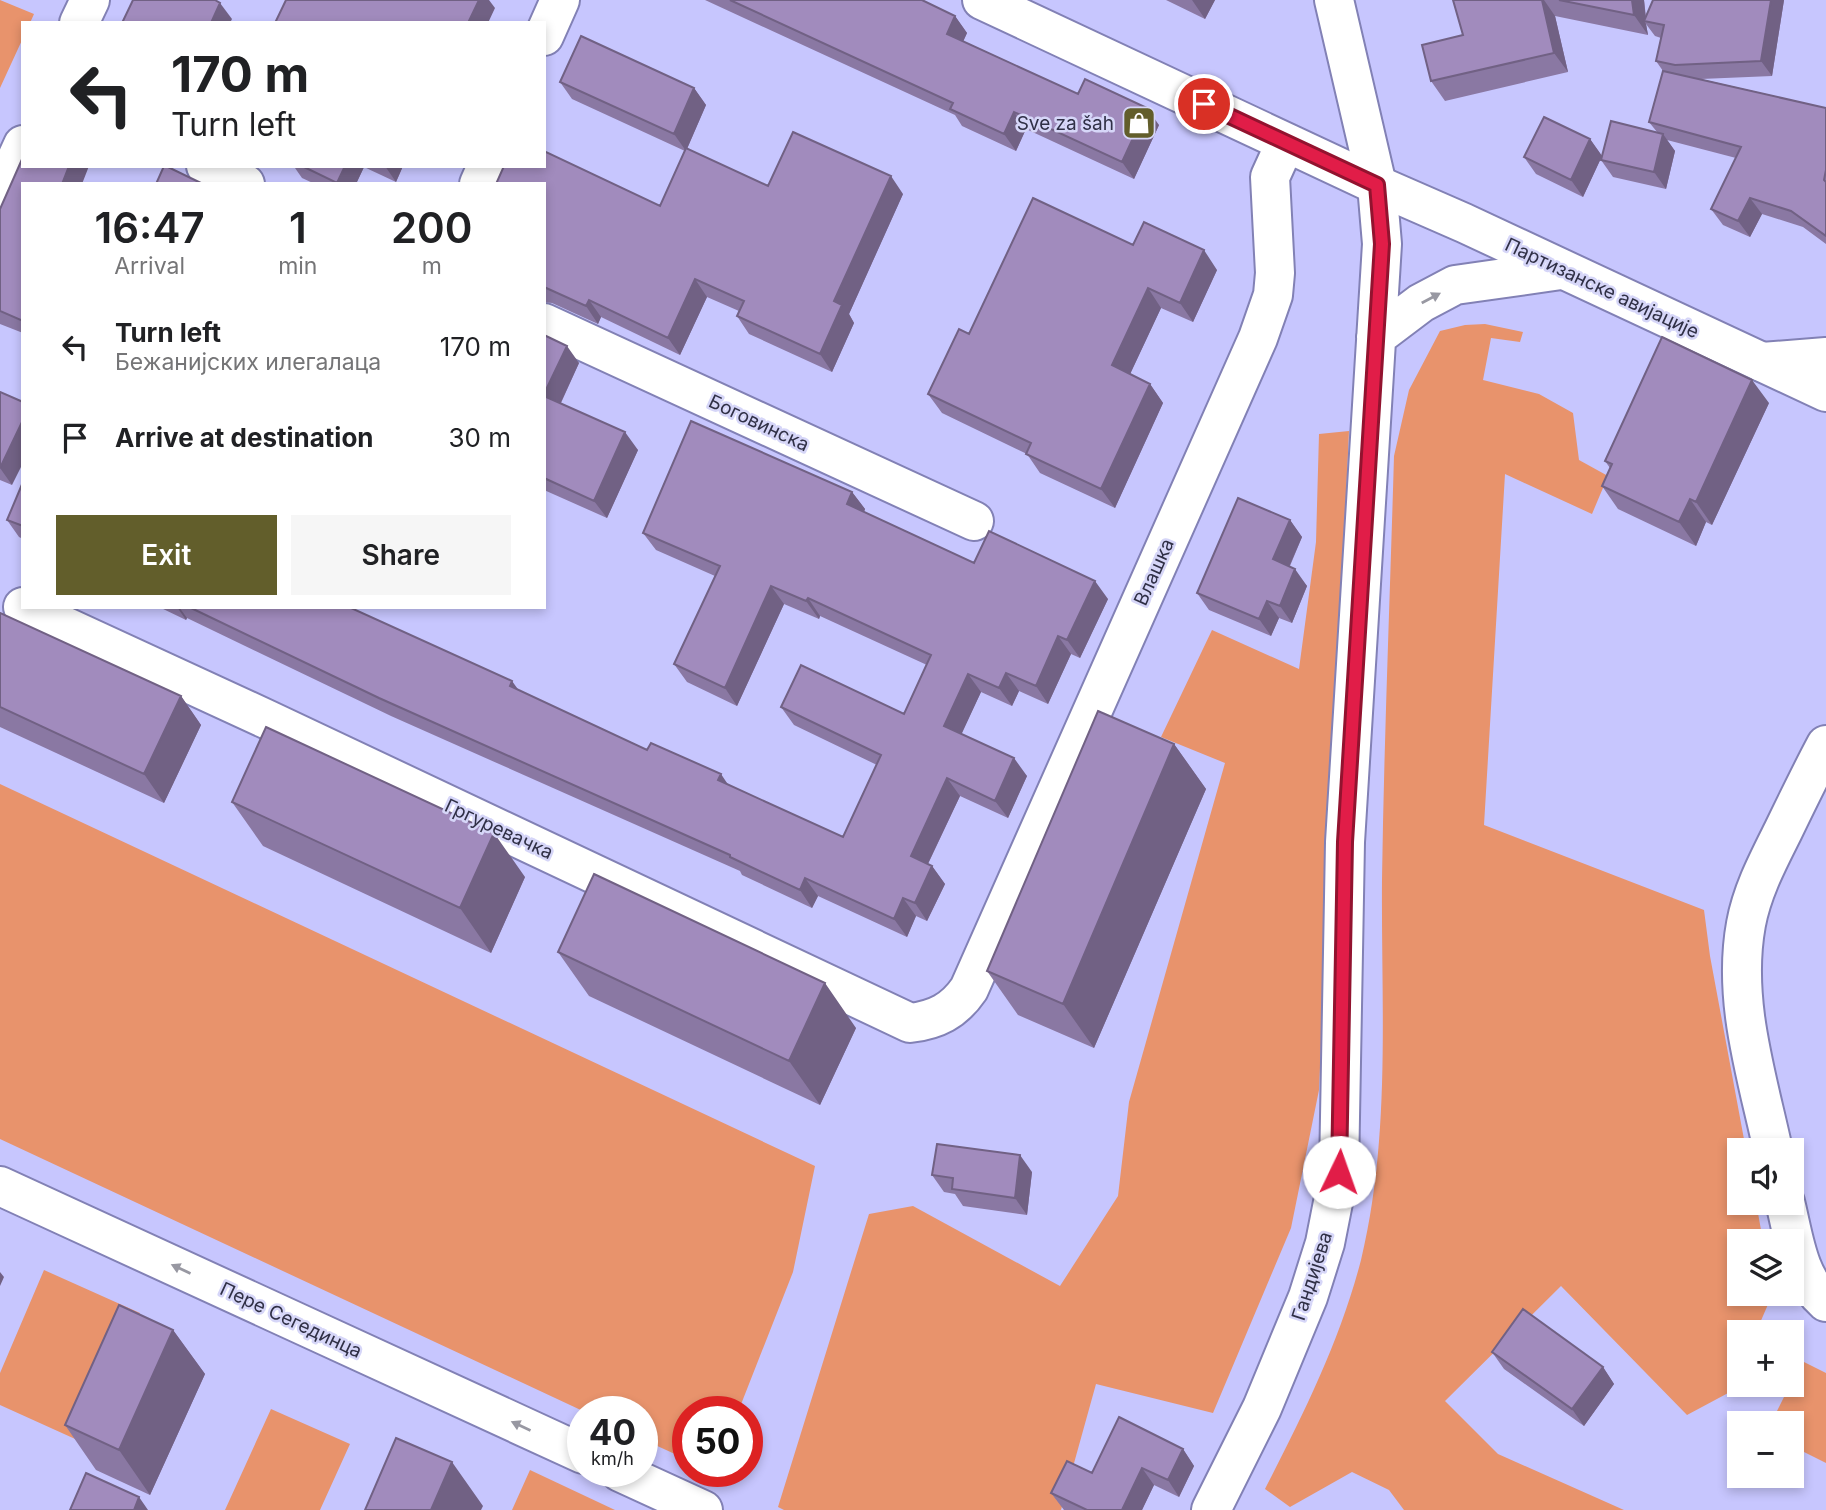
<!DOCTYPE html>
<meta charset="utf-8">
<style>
:root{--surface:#fff;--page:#f6f6f6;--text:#202124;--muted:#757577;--accent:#625e2b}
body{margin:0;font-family:Inter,sans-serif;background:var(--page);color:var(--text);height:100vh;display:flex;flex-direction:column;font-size:26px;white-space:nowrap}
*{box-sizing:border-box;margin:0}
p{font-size:23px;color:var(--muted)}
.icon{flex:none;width:38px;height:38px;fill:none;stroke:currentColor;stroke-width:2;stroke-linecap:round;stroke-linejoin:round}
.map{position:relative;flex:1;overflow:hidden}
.sheet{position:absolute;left:21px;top:182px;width:525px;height:427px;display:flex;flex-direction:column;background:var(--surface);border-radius:0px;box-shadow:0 4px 10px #0003}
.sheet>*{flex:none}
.guide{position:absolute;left:21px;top:21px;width:525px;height:147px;border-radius:0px;box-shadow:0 4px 10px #0003;background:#fff;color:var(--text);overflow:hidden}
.buttons{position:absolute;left:1727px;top:1138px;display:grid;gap:14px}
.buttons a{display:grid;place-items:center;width:77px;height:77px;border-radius:0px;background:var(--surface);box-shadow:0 4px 10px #0003;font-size:35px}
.speed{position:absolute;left:567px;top:1396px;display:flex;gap:14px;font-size:35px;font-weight:700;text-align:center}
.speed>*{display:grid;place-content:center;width:91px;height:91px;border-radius:50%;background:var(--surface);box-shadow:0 4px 10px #0003;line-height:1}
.speed small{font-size:18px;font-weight:400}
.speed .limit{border:10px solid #d22;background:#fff;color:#111}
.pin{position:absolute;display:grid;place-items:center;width:60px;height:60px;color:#fff;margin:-30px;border:4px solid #fff;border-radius:50%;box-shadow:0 2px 7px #0007}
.me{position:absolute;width:77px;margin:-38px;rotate:3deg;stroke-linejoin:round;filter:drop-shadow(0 0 5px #0008)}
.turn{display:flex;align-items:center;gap:24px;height:147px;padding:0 35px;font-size:32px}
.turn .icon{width:91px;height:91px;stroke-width:2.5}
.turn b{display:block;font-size:49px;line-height:60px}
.eta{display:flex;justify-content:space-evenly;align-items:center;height:119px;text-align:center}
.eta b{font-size:42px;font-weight:600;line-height:49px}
.button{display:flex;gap:14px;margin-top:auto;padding:14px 35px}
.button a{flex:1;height:80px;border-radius:0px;background:var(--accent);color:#fff;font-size:28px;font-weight:600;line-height:80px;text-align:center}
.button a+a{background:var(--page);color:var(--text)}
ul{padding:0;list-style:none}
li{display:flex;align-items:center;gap:21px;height:91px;padding:0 35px}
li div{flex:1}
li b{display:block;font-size:26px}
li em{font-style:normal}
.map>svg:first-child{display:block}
</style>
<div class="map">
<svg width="1826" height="1510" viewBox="0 0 1826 1510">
<rect width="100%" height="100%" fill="#c7c6fe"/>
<path fill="#e8936c" d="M0,0L34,14L30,23H23V38L0,88Z
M1485,324L1523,332L1520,342L1491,338L1483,380L1539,394L1573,413L1579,460L1608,476L1592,514L1505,474L1484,825L1704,910L1710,956L1746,1150H1740V1202H1756L1763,1241H1740V1293H1773L1756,1332H1740L1739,1371L1730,1392L1687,1415L1561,1286L1445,1401L1498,1454L1624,1510H1404L1389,1490L1352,1472L1290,1507L1265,1489C1303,1415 1340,1341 1361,1260C1391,1135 1381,1007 1382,880C1384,739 1390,597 1394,456L1409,390L1440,331L1465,325Z
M1349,431L1319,1090L1291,1228L1213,1413L1096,1384L1061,1510H784L778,1507L869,1214L913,1206L1060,1286L1118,1196L1129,1102L1225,763L1161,737L1212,630L1299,669L1316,542L1319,434Z
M0,784L815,1166L793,1272L738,1412H688V1460L642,1439V1412H585L0,1139Z
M44,1270L140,1313L84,1443L0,1405V1373Z
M1802,1361L1826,1373V1463L1792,1446V1423H1771Z
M271,1409L350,1444L320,1510H225Z
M530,1470L615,1510H512Z"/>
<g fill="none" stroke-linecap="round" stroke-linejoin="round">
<defs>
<path id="minor" d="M982,0L1377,185
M79,23L90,0
M544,36L560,0
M206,166L245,184
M479,184L487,166
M0,195L23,145
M544,323L974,521
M1762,362L1826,357
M23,607L266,719L910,1023C936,1020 954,1011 969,989L1258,338L1273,295L1275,273L1270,177L1285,144
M1773,1150C1757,1076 1732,1000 1746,924C1752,891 1768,861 1783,831C1797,802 1811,773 1826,745
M0,1186L583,1454
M1785,1202C1794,1237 1797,1277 1826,1302
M620,1472L703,1510"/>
<path id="tertiary" d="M1377,185L1464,223L1826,392"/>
<path id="secondary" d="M1376,337L1421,303L1455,285L1561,270
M1211,1510L1262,1408L1308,1297L1325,1243L1339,1172L1345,842L1382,244L1377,185L1334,0"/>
</defs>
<use href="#minor" stroke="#8281b5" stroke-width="42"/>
<use href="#tertiary" stroke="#8281b5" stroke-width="42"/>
<use href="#secondary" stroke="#8281b5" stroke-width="42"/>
<use href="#minor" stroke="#fff" stroke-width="38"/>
<use href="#tertiary" stroke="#fff" stroke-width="38"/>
<use href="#secondary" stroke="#fff" stroke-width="38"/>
</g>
<path fill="#8a78a3" d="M705,0H922L955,16L967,33L963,41L1078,94L1159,125L1134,179L1026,129L1016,151L962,126L955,115Z
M1166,0H1215L1205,19Z
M1453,0H1644L1646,17L1784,0L1772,76L1701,79L1826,108V244L1803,227L1762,214L1750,237L1723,225L1711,209L1736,158L1667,140L1675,151L1666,189L1613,177L1601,160L1602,156L1583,197L1536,174L1524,157L1590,139L1602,156L1657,132L1649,122L1663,71L1656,61L1661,38L1655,36L1646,24L1648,35L1555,16L1568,72L1445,101L1431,81L1463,35Z
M560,82L694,88L706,105L687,149L768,186L903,194L849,314L854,323L832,372L749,334L737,316L739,311L707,297L680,355L601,317L598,324L552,303L544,302V184L660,206L685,151L572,99Z
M292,166H403L396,182L364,167L356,184H315L302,178L295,168Z
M23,184V333L0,324V209Z
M1133,245L1217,270L1193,322L1161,308L1130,374L1150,384L1163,403L1115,508L1040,473L1027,454L942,413L928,394L969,334Z
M544,335L579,363L561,403L638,450L607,518L544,490Z
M0,392L12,485L0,480Z
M1769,403L1712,525L1706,522L1696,546L1618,509L1602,486L1610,468L1605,461Z
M23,482V539L19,537L7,520Z
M852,492L865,509L864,512L974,563L1108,599L1080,658L1071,654L1048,704L1019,691L1012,706L981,692L961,734L1027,776L1008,818L960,796L928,864L932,866L945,884L927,921L916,916L907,937L818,896L812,908L742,875L740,871L391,716L187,618L186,620L159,607H349L518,690L647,750L728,785L843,837L877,765L794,725L781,707L904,714L927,665L820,616L819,619L784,604L737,706L687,682L674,664L715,576L656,550L643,533Z
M1290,520L1302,537L1290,566L1307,586L1292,623L1279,618L1271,636L1209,610L1197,593Z
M0,613L181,696L201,725L164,803L0,727Z
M1174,744L1206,789L1094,1048L1018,1015L987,971Z
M232,802L525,877L491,953L263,846Z
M558,952L856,1028L820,1105L589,996Z
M1032,1172L1027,1215L963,1206L955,1194L944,1192L932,1175Z
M173,1330L205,1374L150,1495L96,1470L65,1425Z
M1492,1352L1603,1367L1614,1384L1584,1426L1504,1369Z
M1183,1449L1194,1466L1179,1497L1154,1485L1142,1510H1064L1051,1493L1092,1473Z"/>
<path fill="#716184" d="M479,0H489L495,8L488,23H468Z
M1192,0H1215L1205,19Z
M1542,0H1544L1555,16L1568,72L1554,53Z
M1632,0H1644L1646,22L1644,21L1646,24L1648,35L1634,15Z
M1771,0H1784L1772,76L1761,61Z
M220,3L232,19L230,23H211Z
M955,16L967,33L959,51L947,34Z
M694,88L706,105L686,151L674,134Z
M1147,108L1159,125L1134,179L1122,162Z
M1014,112L1026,129L1016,151L1004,134Z
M1663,134L1675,151L1666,189L1654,172Z
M1590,139L1602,156L1583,197L1571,180Z
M69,166H89L82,184H62Z
M345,166L364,167L356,184H338L337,183Z
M385,166H403L396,182Z
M891,176L903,194L849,314L854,323L832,372L820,354L834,301Z
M1750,198L1762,214L1750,237L1738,221Z
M1204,250L1217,270L1193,322L1180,303Z
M695,279L707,297L680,355L668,338Z
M1148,288L1161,308L1125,385L1112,365Z
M589,300L601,317L598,324L586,306Z
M567,346L579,363L556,413L544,396V394Z
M1752,380L1769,403L1712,525L1696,502Z
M1150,384L1163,403L1115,508L1101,489Z
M23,420V463L12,485L0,468Z
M625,432L638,450L607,518L594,501Z
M852,492L865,509L860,522L847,504Z
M1690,499L1706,522L1696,546L1679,522Z
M1290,520L1302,537L1285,576L1273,559Z
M1295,569L1307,586L1292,623L1280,606Z
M1095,581L1108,599L1080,658L1067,640Z
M771,586L784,604L737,706L725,688Z
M808,598L820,616L819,619L806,601Z
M1267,601L1279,618L1271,636L1259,619Z
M177,607H179L187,618L186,620Z
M1058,636L1071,654L1048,704L1036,686Z
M1006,673L1019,691L1012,706L999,688Z
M968,674L981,692L957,744L944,726Z
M512,681L525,699L510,686Z
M181,696L201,725L164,803L144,774Z
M1174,744L1206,789L1094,1048L1063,1004Z
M1014,758L1027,776L1008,818L995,801Z
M721,774L733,792L718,780Z
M947,778L960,796L923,874L911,856Z
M494,833L525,877L491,953L460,908Z
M932,866L945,884L927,921L915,903Z
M805,878L818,896L812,908L800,890Z
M903,898L916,916L907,937L894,919Z
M825,983L856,1028L820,1105L789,1061Z
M1020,1155L1032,1172L1027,1215L1015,1198Z
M0,1272L4,1277L0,1286Z
M173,1330L205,1374L150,1495L119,1450Z
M1603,1367L1614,1384L1584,1426L1572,1409Z
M1183,1449L1194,1466L1179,1497L1168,1480Z
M452,1462L483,1506L481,1510H431Z
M1142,1468L1154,1485L1142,1510H1122Z
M139,1497L148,1510H134Z"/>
<path fill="#a18bbd" stroke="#716184" stroke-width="2" d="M133,0H215L220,3L211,23H122Z
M286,0H479L468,23H275Z
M730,0H922L955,16L947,34L1078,94L1085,79L1147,108L1122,162L1014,112L1004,134L950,109L953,103Z
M1453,0H1542L1554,53L1431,81L1422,45L1463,35Z
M1559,0H1632L1634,15Z
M1653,0H1771L1761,61L1675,65L1656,61L1664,25L1644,21Z
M581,36L694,88L674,134L560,82Z
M1663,71L1826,108V170L1824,180L1826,182V236L1791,211L1750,198L1738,221L1711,209L1741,147L1649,122Z
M1544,117L1590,139L1571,180L1524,157Z
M1611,121L1663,134L1654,172L1601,160Z
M793,132L891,176L834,301L842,305L820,354L737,316L744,301L695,279L668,338L589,300L586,306L544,287V184H496L504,166H544V151L660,206L686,148L768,186Z
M23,157V166H69L62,184H23V321L0,311V209Z
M164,166H166L203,184H156Z
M302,166H345L337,183Z
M1033,198L1133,245L1144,222L1204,250L1180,303L1148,288L1112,365L1150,384L1101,489L1026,454L1031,443L928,394L959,329L969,334Z
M544,335L567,346L544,394Z
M1662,337L1752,380L1696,502L1690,499L1679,522L1602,486L1612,464L1605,461Z
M0,392L23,402V420L0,468Z
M544,396L625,432L594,501L544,478Z
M691,421L852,492L847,504L974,563L989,531L1095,581L1067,640L1058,636L1036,686L1006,673L999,688L968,674L944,726L1014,758L995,801L947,778L911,856L932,866L915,903L903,898L894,919L805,878L800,890L730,857V855L379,698L189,607H349L512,681L510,686L647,750L651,743L721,774L718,780L843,837L881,755L781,707L801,665L904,714L931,655L808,598L806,601L771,586L725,688L674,664L720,566L643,533Z
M23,482V526L7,520Z
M1238,498L1290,520L1273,559L1295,569L1280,606L1267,601L1259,619L1197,593Z
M0,613L181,696L144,774L0,707Z
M1098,711L1174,744L1063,1004L987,971Z
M266,727L494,833L460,908L232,802Z
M594,874L825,983L789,1061L558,952Z
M937,1144L1020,1155L1015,1198L952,1189L953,1178L932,1175Z
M119,1305L173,1330L119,1450L65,1425Z
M1523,1309L1603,1367L1572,1409L1492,1352Z
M1119,1417L1183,1449L1168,1480L1142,1468L1122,1510H1087L1051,1493L1067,1461L1092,1473Z
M396,1438L452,1462L431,1510H365Z
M86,1473L139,1497L134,1510H70Z"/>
<defs><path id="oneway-solid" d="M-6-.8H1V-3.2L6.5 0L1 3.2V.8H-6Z" transform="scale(1.75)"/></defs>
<g fill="#9898a2">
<use href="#oneway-solid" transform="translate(1431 298) rotate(-28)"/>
<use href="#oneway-solid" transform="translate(181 1269) rotate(-155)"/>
<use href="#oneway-solid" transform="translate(521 1426) rotate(-155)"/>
</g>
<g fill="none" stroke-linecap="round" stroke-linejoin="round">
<defs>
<path id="route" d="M1204,104L1377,185L1382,244L1345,842L1339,1172"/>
</defs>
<use href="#route" stroke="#92132f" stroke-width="18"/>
<use href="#route" stroke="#e11d48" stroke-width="12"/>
</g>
<defs>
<symbol id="shop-square" viewBox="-11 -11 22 22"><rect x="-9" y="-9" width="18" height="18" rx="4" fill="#625e2b" stroke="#d6d6f8"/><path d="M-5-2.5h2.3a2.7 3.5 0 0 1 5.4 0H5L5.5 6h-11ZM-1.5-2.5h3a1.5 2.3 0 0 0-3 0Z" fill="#fff"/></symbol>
</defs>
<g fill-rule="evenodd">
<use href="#shop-square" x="1120" y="104" width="38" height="38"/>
</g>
<g text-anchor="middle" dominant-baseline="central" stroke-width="5" stroke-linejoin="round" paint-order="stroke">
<g font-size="19" fill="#303046" stroke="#d6d6f8" text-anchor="end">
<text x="1114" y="123">Sve za šah</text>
</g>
<g font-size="19" fill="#303046" stroke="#d6d6f8">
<text transform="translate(1602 288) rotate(25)">Партизанске авијације</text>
<text transform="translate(759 423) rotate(25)">Боговинска</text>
<text transform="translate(1154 572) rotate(-66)">Влашка</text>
<text transform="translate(499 829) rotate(25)">Гргуревачка</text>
<text transform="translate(1312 1276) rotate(-72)">Гандијева</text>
<text transform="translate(291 1320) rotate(25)">Пере Сегединца</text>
</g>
</g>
</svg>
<div class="buttons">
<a><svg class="icon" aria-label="sound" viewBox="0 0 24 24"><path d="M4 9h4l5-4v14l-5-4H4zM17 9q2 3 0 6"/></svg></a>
<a><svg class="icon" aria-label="layers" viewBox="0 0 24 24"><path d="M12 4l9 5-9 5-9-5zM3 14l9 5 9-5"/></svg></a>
<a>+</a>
<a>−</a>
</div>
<div class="speed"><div>40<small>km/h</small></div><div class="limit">50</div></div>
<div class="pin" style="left:1204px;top:104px;background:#d93025"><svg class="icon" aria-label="arrive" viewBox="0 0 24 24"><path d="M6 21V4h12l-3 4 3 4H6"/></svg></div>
<svg class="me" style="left:1339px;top:1172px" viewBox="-20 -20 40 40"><circle r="19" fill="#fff"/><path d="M0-13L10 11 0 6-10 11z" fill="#e11d48"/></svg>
<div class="guide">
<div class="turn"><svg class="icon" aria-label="left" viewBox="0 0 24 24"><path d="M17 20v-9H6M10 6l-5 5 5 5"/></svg><div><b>170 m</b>Turn left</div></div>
</div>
<section class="sheet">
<div class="eta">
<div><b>16:47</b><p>Arrival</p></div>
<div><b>1</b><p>min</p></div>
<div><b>200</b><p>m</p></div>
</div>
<ul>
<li><svg class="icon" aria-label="left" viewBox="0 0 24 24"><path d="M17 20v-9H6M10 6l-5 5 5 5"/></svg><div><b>Turn left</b><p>Бежанијских илегалаца</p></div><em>170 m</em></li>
<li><svg class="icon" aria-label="arrive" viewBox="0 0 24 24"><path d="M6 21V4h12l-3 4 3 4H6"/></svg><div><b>Arrive at destination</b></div><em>30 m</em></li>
</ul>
<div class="button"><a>Exit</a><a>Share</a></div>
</section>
</div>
